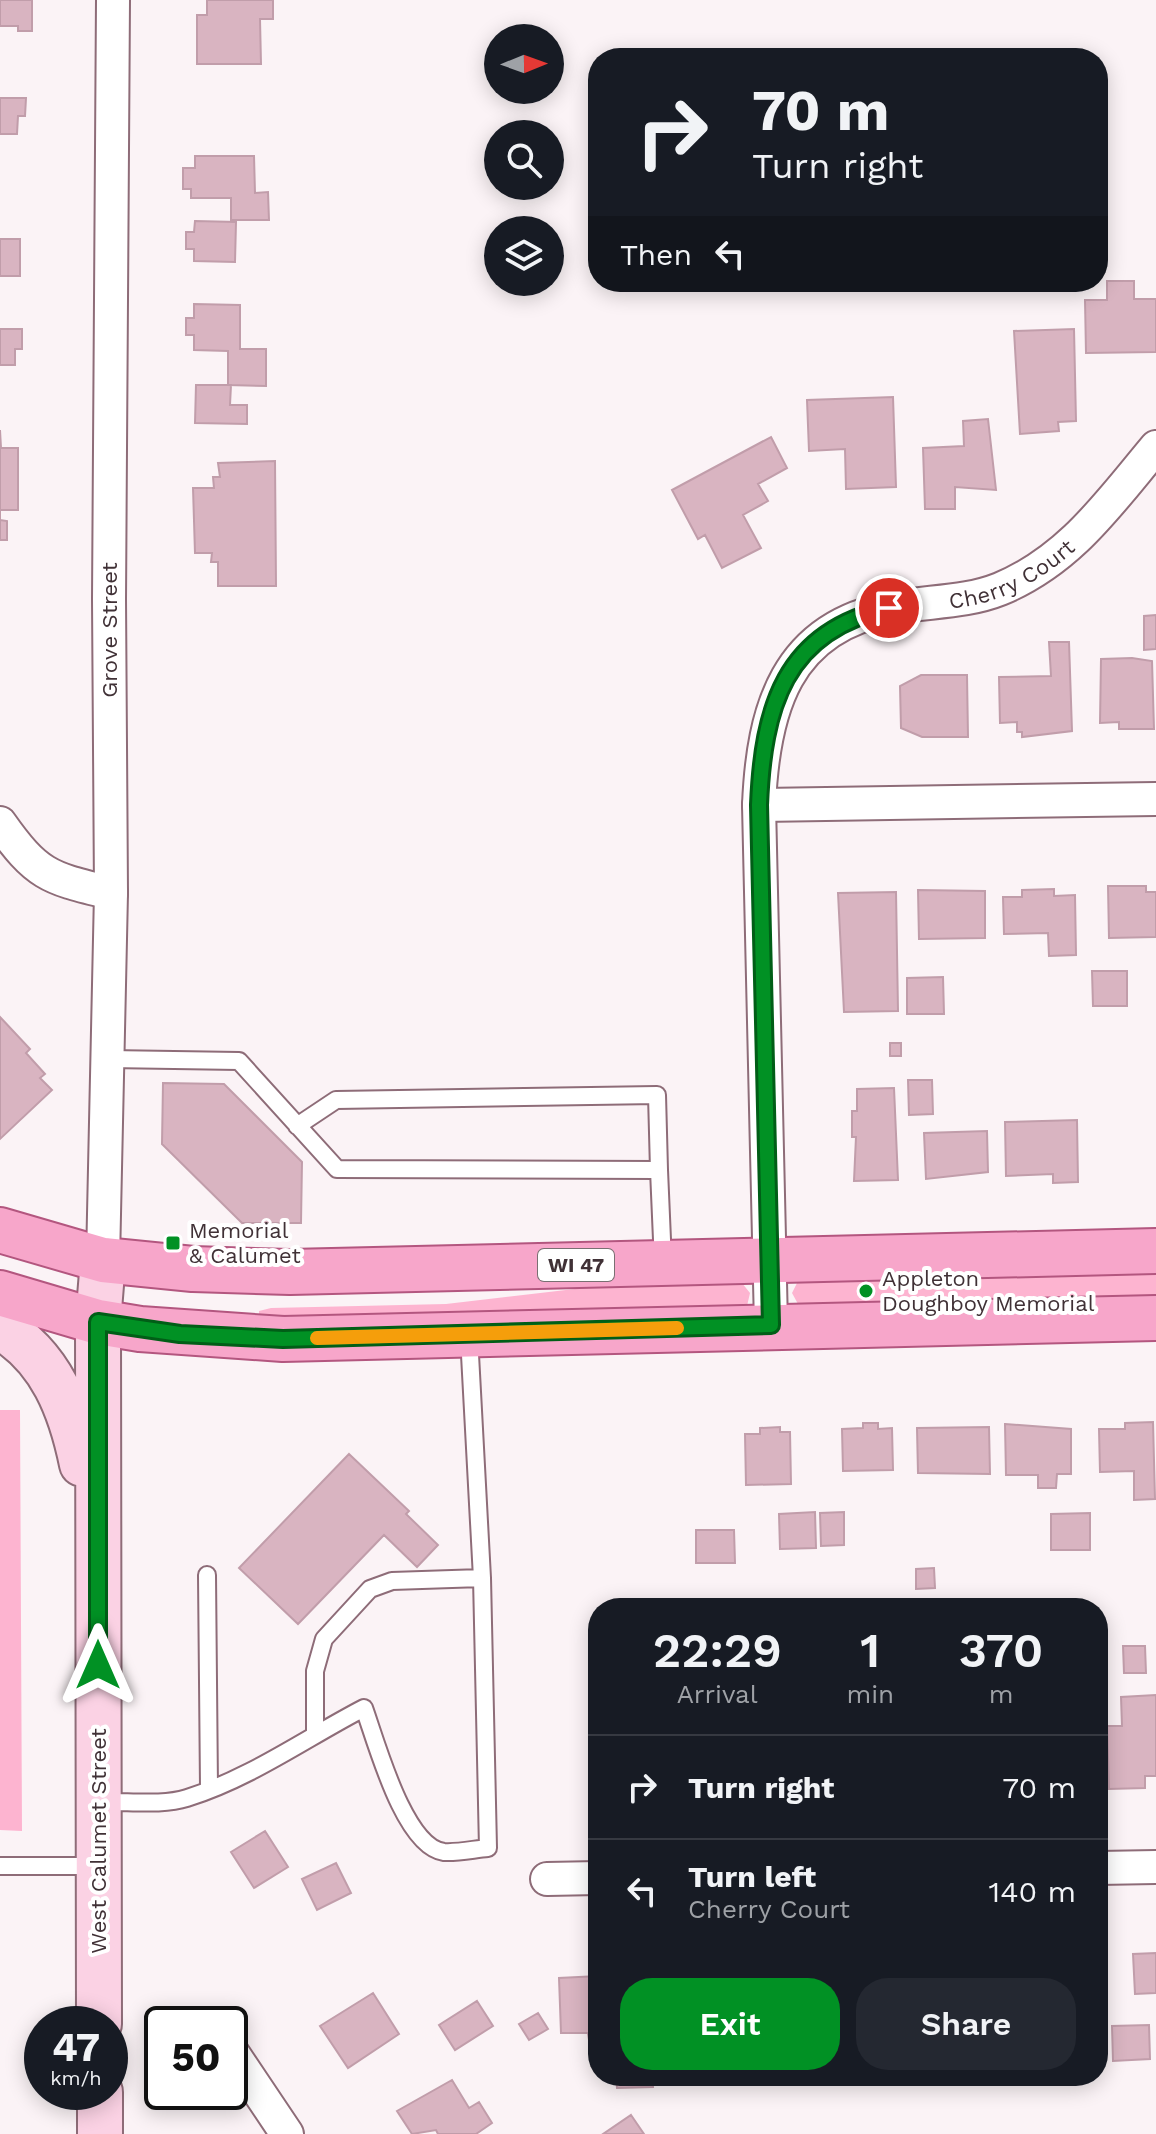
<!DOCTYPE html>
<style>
:root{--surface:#171b24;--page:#242831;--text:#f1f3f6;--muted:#9ea1a6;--line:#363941;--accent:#019124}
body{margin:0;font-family:"Work Sans",sans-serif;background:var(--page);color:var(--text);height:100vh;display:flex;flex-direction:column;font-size:30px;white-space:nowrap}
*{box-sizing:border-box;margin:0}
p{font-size:26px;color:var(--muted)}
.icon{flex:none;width:44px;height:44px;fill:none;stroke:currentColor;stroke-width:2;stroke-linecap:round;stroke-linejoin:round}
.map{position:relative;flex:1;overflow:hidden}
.side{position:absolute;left:588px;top:1598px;width:520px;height:488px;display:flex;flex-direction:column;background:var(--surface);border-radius:32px;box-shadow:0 4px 20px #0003}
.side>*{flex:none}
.guide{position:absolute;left:588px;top:48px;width:520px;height:244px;border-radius:32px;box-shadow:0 4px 20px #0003;background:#171b24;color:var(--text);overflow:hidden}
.needle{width:52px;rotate:89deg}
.fabs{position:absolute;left:484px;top:24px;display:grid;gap:16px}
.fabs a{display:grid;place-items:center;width:80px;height:80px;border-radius:50%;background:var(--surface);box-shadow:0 4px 20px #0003;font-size:40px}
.speed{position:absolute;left:24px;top:2006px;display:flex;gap:16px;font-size:40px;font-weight:700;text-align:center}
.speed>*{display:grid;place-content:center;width:104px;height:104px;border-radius:50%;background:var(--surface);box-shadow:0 4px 20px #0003;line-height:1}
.speed small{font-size:20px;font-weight:400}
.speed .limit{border:4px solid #111;border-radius:12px;background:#fff;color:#111}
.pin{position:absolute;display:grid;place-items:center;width:68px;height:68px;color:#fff;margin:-34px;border:4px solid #fff;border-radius:50%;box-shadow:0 2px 8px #0007}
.me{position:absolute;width:88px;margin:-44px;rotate:0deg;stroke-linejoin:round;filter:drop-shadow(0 0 6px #0008)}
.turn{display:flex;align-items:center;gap:28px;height:168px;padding:0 32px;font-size:36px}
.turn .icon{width:104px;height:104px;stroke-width:2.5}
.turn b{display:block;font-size:56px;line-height:68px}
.then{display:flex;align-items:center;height:76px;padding:0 32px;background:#0003;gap:16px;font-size:30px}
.eta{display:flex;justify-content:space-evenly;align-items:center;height:136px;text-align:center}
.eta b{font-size:48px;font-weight:600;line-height:56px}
.button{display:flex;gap:16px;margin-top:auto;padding:16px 32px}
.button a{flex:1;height:92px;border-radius:32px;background:var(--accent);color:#fff;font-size:32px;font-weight:600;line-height:92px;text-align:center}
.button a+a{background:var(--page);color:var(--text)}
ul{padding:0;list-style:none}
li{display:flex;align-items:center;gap:24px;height:104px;padding:0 32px;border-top:2px solid var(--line)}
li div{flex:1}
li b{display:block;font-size:30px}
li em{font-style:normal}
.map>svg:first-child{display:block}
</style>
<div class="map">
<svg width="1156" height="2134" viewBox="0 0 1156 2134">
<rect width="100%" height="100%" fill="#fbf3f6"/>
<path fill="#fdb4d0" d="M1156,1271V1301L808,1309L798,1304L792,1293L797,1283L807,1277Z
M738,1278L750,1293L747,1306L311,1318L259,1315V1311L271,1308L446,1304L643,1281Z
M0,1410H20L22,1831L0,1830Z"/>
<path fill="#d9b4c1" stroke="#c19daa" stroke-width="2" d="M0,0H32V31H18V26H0Z
M207,0H273V19H260L261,64H197V15H207Z
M0,98H26L25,116H18L17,134H0Z
M195,156H254L255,193L268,192L269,220H231V198H191V189H183V168H195Z
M195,221L236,222L235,262L194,261V249H186V232H194Z
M0,239H20V276H0Z
M1107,281H1134V299H1156V352L1086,353L1085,300H1107Z
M194,304L240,305V349H266V386L228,385V351L194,350V335H186V318H194Z
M0,329H22V349H15V365H0Z
M1074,329L1076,421L1058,422L1059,431L1020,434L1014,331Z
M196,385H231L230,405H247V424L195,423Z
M893,397L896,487L846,489L845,449L809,451L807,400Z
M988,419L996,490L955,487V509H925L923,448L964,446L963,421Z
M0,430L1,448H18V510H0Z
M771,437L787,468L758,484L768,501L743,515L761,548L722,568L705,535L698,539L672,490Z
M275,461L276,586H218V562H211L212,553H195L193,488H214L213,477H220L218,463Z
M0,511V520L7,521V540H0Z
M1156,615V649L1144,650V616Z
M1049,642H1069L1072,731L1022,737V732H1017V722L1000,723L999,677L1051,676Z
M1132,658L1152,661L1154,729H1119V722L1100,723L1101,659Z
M921,675H967L968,737H922L901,728L900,686Z
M1108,886H1146V892H1156V937L1109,938Z
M1054,889V896L1075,895L1076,955L1049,956L1048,933L1004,934L1003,897H1022V890Z
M918,890L985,891V938L919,939Z
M896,892L898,1011L844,1012L838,893Z
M1092,971H1127V1006H1093Z
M943,977L944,1014H907V978Z
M0,1017L30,1049L26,1053L45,1074L40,1078L52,1090L0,1139Z
M890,1043H901V1056H890Z
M908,1080H932L933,1114L909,1115Z
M163,1083L224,1084L302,1162L301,1223H242L162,1144Z
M894,1088L898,1180L854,1181L856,1137H852V1111H857V1089Z
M1077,1120L1078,1182L1053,1183V1174L1006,1176L1005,1122Z
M987,1131L988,1172L926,1179L924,1133Z
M1153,1422L1155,1499L1134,1500V1471L1100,1472L1099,1429H1125V1423Z
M863,1423H878V1429L892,1428L893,1470L843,1471L842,1429L863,1428Z
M1005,1424L1071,1429V1474H1057L1056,1488H1038V1475H1006Z
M780,1427V1432H790L791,1484L746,1485L745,1434H760V1428Z
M989,1427L990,1474L918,1473L917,1428Z
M349,1454L409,1511L406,1514L438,1545L417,1567L384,1535L298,1624L239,1568Z
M815,1512L816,1548L780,1549L779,1514Z
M844,1512V1545L821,1546L820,1513Z
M1090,1513V1550H1051V1514Z
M696,1530H734L735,1563H696Z
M934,1568L935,1588L916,1589V1569Z
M1123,1646H1145L1146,1673H1124Z
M1156,1695V1776H1145V1788L1109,1789L1107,1726H1122L1121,1697Z
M265,1831L288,1867L254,1888L231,1852Z
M336,1863L351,1893L317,1910L302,1879Z
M1156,1953V1993L1135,1994L1133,1954Z
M598,1976V2039L589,2040L588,2033H561L559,1978Z
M373,1993L399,2034L348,2068L320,2026Z
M477,2001L493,2026L455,2050L439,2025Z
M538,2013L548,2029L529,2040L519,2024Z
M1149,2025L1150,2059L1113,2061L1112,2026Z
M616,2076H652L653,2087L617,2088Z
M452,2080L469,2108L479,2102L492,2123L476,2134H438L436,2130L412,2134L397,2111Z
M631,2115L644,2134H603Z"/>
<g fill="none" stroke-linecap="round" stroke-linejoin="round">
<defs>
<path id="lane" d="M109,1059L239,1061L337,1169L659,1170L663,1263
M297,1126L336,1100L657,1095L659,1170
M207,1575L209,1788
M315,1733V1671L324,1639L370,1589L392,1581L482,1578
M101,1802C127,1801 162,1806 187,1798C251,1778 306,1738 364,1708C376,1741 404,1847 444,1852C458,1853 475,1849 488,1848L482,1578L469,1336
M0,1866H96"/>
<g id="street">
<path d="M759,805L1156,799"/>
<path d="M0,823C38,877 50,878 111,893"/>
<path d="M103,1260L111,893L109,599L113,0"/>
<path id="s1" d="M771,1325L759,805C763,709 786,627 892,608C928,601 965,603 1000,589C1070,560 1109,503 1156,447"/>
<path d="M1098,1868L1156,1867"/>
<path d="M547,1879L598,1878"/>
<path d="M230,2049L287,2134"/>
</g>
<path id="secondary" d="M0,1327C51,1356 71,1410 82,1464
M99,2024L98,1322L103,1260
M100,2092V2134"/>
<path id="primary" d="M0,1230L103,1260L193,1269L290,1272L1156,1251
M0,1293L98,1322L140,1329L283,1339L1156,1318"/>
</defs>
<use href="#lane" stroke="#8e6c78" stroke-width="20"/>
<use href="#street" stroke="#8e6c78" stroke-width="36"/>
<use href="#secondary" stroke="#8e6c78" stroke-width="48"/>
<use href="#primary" stroke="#b3567f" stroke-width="48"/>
<use href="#lane" stroke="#fff" stroke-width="16"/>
<use href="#street" stroke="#fff" stroke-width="32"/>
<use href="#secondary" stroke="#fbd2e4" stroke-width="44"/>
<use href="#primary" stroke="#f7a6ca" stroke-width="44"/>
</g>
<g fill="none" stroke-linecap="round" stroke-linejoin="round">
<defs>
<path id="route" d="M98,1665V1322L180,1334L283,1339L771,1325L759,805C763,708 784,631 889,608"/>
</defs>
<use href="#route" stroke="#015e17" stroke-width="20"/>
<use href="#route" stroke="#019124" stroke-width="14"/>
<path stroke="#f59e0b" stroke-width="14" d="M317,1338L677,1328"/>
</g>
<g fill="#019124" stroke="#fff" stroke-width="3">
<rect x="165" y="1235" width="16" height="16" rx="4"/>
<circle cx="866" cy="1291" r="8"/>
</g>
<g text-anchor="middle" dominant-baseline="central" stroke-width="8" stroke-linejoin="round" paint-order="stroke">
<rect fill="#fff" stroke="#796f72" stroke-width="2" x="538" y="1249" width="76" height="32" rx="6"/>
<g font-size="20" font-weight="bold" fill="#403136">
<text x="576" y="1265">WI 47</text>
</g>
<g font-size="22" fill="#403136" stroke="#fff">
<text stroke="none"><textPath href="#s1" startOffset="908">Cherry Court</textPath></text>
<text transform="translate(109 630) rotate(-90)">Grove Street</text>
<text transform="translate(98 1841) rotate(-90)">West Calumet Street</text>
</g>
<g font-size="22" fill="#403136" stroke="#fff" text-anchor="start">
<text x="189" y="1230">Memorial<tspan x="189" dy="25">&amp; Calumet</tspan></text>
<text x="882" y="1278">Appleton<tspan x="882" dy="25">Doughboy Memorial</tspan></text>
</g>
</g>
</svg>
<div class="fabs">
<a><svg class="needle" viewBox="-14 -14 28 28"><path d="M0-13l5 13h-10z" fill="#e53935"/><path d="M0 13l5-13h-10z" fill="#9ea1a6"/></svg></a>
<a><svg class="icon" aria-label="search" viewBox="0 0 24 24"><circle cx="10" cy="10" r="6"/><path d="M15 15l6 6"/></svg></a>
<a><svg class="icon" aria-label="layers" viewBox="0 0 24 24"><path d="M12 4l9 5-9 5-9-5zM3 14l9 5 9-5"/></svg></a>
</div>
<div class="speed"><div>47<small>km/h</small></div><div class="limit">50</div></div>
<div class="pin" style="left:889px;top:608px;background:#d93025"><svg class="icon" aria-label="arrive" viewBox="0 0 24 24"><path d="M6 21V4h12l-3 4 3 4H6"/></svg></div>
<svg class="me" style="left:98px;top:1665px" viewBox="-20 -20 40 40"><path d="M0-17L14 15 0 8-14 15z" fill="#019124" stroke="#fff" stroke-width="4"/></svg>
<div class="guide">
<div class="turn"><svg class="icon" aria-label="right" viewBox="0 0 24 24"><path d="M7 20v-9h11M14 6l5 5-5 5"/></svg><div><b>70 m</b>Turn right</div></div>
<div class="then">Then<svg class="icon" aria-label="left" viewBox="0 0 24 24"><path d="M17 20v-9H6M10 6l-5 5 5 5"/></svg></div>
</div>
<section class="side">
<div class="eta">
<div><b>22:29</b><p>Arrival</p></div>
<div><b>1</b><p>min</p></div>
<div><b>370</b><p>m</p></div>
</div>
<ul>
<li><svg class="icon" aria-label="right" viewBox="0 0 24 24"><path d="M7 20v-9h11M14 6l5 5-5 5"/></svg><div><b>Turn right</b></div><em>70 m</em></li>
<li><svg class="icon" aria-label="left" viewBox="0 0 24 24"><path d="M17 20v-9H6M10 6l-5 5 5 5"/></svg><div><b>Turn left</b><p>Cherry Court</p></div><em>140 m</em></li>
</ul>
<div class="button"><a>Exit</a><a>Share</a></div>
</section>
</div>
